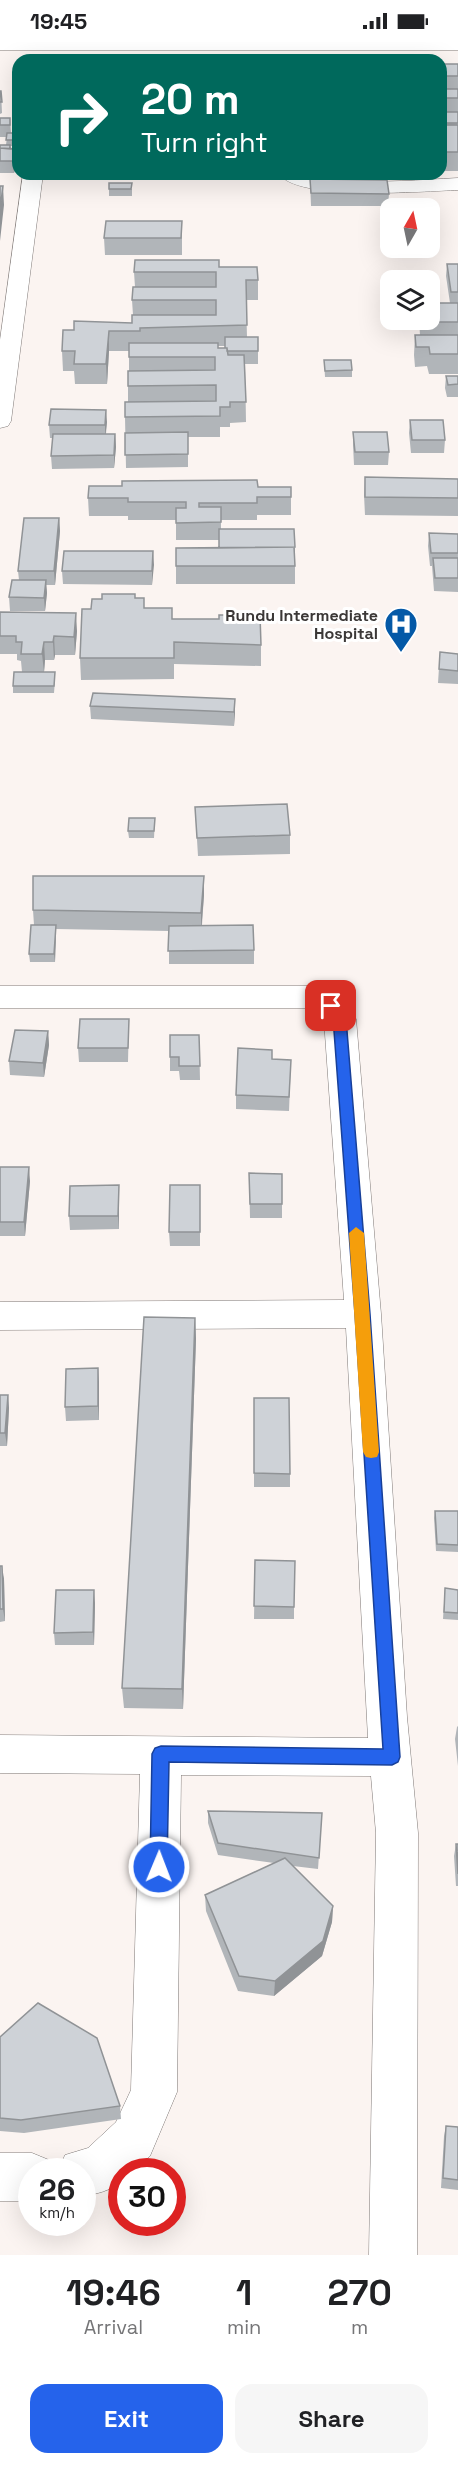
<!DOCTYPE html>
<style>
:root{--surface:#fff;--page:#f6f6f6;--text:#202124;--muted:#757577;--accent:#2563eb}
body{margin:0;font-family:"Space Grotesk",sans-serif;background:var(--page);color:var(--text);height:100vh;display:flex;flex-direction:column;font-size:22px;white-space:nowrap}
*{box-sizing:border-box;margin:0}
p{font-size:20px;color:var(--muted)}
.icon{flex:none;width:33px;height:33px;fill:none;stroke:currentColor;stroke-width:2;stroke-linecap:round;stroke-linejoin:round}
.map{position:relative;height:2213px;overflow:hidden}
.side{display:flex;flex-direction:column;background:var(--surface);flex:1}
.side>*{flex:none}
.top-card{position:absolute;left:12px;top:12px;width:435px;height:126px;border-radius:18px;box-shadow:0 6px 24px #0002;background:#00695c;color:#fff;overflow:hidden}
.needle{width:39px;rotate:9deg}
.buttons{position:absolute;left:380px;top:156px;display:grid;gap:12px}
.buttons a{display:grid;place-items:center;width:60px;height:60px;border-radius:12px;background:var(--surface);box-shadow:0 6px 24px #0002;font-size:30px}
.speed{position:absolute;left:18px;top:2116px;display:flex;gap:12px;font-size:30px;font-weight:700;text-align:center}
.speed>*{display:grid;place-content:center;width:78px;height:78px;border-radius:50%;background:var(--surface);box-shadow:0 6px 24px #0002;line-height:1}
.speed small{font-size:15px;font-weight:400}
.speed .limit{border:9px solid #d22;background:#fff;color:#111}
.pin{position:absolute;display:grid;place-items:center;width:51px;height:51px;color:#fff;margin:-26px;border-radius:12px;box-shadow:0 3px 9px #0006}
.me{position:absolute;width:66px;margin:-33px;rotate:1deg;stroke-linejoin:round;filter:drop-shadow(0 0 4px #0008)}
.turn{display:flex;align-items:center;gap:21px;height:126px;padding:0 30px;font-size:27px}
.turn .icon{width:78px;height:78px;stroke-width:2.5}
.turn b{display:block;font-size:42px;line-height:51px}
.eta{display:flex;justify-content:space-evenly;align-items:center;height:102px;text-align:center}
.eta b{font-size:36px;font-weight:700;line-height:42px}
.primary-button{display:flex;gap:12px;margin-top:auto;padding:12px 30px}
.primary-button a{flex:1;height:69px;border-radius:18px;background:var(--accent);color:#fff;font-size:24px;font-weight:700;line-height:69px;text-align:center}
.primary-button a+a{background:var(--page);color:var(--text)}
.status{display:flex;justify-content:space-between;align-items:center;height:42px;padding:0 30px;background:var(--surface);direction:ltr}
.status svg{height:16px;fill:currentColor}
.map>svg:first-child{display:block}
</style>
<div class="status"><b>19:45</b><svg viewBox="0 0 49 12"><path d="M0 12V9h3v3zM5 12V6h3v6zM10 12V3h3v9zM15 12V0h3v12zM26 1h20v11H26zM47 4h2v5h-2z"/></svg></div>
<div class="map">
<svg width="458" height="2213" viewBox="0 0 458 2213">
<rect width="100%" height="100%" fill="#fbf4f1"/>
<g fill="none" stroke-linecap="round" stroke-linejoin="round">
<defs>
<path id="minor" d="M0,0H458V8H0Z
M23,132H43L11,379L8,384L0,386V298Z
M279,132C302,132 322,137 345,139C382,141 420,138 458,136V148C424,149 299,160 279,132Z
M0,944H313L342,956L356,977L381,1272L407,1675L418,1791L417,2213H369L376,1791L371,1734L181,1733L177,2050L150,2114L131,2130H122V2139C110,2149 97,2152 82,2154V2130H58L65,2113L88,2106L116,2080L131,2048L140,1732L0,1731V1693L368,1696L346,1286L0,1288V1260L344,1258L324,978L320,972L308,966H0Z
M0,2111H32L49,2118L54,2130H32V2159H0Z"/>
</defs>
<use href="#minor" stroke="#7f7977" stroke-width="1"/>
<use href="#minor" fill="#fff" fill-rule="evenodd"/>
</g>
<path fill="#b1b5b9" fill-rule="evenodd" d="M441,22H458V129H441Z
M0,49H1L2,71L0,72Z
M0,76H10L11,91H18V104H10L11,107L17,119L14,131H0V103H6L7,95H0Z
M310,137L389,152L388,164H311Z
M109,147H132V154H109Z
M182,179V213H105L104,196Z
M447,222H458V332H429L427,324L415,325L414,313L415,293H420L419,278H429V261H450L446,234Z
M219,225L258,238V258H246L247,295L258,309V322H245L246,380L230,381V385H220V395H188V425L126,426L125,375L128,360V344L129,329V309H109L107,342H75L74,329H63L62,309L74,288L132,281L133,273L132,258L135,245L134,230ZM218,304H225V306H218Z
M324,318L352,328V335H325Z
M446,334H458V355H447L445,346Z
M410,378L445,398L444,411H411L409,391Z
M107,380L106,392H115L116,405L114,426L52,427L51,414L53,396H50L49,383Z
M353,390L389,410L388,423H354L353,403Z
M365,435L458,437V474L365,473L364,453Z
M258,445L291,455V473H257V478H221V487L295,505V542H176V524L219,506V498H176V478H128V474H89L88,456Z
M59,476L60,489L55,543H46L47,551L45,569H10L9,555L19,538L18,529Z
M429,491L458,492V550L434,549L432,524H430L428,504Z
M153,509L152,543L63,542L62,529Z
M135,556L144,566L172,577L261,603V624L174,622V637L81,638L80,616L91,567Z
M0,570L77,589L75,613H55L54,618H45L44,630H22L21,619L17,618V612H0Z
M440,610L458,612V642L438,641Z
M55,630V638L54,651H13V644Z
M235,657L234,684L91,677L90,664Z
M195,765L290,793V812L198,814Z
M155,776L154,796H129L128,789Z
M204,853L202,883L254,908V922H169V889L56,887L55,920H30L29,912L34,883L33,868Z
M129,977L128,1020H79L78,1006Z
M48,989L49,1003L44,1035L10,1033L9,1019Z
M199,993L200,1038H180L179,1029H170V1015Z
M272,1017L291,1018L289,1069L236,1067V1053Z
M0,1125L30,1139L25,1194H0Z
M249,1131L282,1162V1176H250Z
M119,1143V1187L70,1188L69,1174Z
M200,1143V1204H170L169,1190Z
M195,1276L196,1297L183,1667L124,1666L122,1646Z
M99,1340V1378L66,1379L65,1365Z
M0,1353H8L9,1366L7,1404H0Z
M254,1356L290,1432V1445H254Z
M435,1469H458V1510L436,1509L434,1476Z
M255,1518L294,1565V1577H254Z
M0,1524L4,1537L5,1579L0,1580Z
M445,1546L458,1548V1578L443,1577Z
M95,1561L94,1603H55L54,1591Z
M458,1684V1724L455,1697L457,1685Z
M208,1769L322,1771L318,1827L293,1824L333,1864L332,1880L322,1914L274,1954L238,1949L206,1869L205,1853L274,1821L218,1813L208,1781Z
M456,1802H458V1844H456L454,1814Z
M0,1995L120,2064L121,2077L24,2091L0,2089Z
M446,2084L458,2085V2148L441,2146L444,2094Z"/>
<path fill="#909396" d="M16,107L17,119L14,131L13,119Z
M3,144L4,163L0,199V167Z
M109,289V309L107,342L106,322Z
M106,368L107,380L105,396V383Z
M115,392L116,405L114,426V413Z
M59,476L60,489L55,543L54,529Z
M153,509L154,523L152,543V529Z
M46,538L47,551L45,569L44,556Z
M76,571L77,589L75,613L74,595Z
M54,594L55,613L54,618L53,600Z
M44,600L45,618L44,630L42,612Z
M235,657V671L234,684V670Z
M204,834V853L201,890V871Z
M56,883V890L55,920L54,912Z
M48,989L49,1003L44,1035L43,1021Z
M29,1125L30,1139L25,1194L24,1180Z
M119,1143V1187L118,1174Z
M195,1276L196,1297L183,1667L182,1647Z
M98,1326L99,1340V1378L98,1364Z
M8,1353L9,1366L7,1404L5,1391Z
M2,1524L4,1537L5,1579L3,1567Z
M94,1548L95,1561L94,1603L93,1590Z
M333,1864L332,1880L322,1914L274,1954L275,1939Z"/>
<path fill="#ced2d7" stroke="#909396" stroke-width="1.5" d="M441,22H458V34H441Z
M441,47H458V56H441Z
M0,49H1L2,60H0Z
M441,70H458V81H441Z
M0,76H10V83H0Z
M441,83H458V110H441Z
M7,91H18V98H6Z
M0,103H10V107L0,106Z
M0,106L16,107L13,119H0Z
M310,137L387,138L389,152L311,151Z
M109,141H132L131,147H109Z
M0,144H3L0,167Z
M106,179H182L181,196H104Z
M135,218H219V225H257L258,238H246L247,283L140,286V289H109L106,322H74L75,309H62L63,288H74V279L132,281V273H216V258H132L133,245H216V230H134Z
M447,222H458V250H451Z
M429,261H458V280H433L432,276H429Z
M415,293H458V312H430L429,305H416Z
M225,295H258V309H227V306H225Z
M129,301H218V306H227L228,313H244L246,360H230V365H220V374L125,375V360L216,359V343L128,344V329L215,328V315H129Z
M324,318H351L352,328L325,329Z
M446,334H458V342L448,343Z
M51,367L106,368L105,383H49Z
M410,378H443L445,398H412Z
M188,390V412L125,413V391Z
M353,390H387L389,410H355Z
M53,392H115L114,413L51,414Z
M365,435L458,437V456L365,455Z
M257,438L258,445H291V455H257V461H199V465H221V480L176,481V466H186V460H128V456H88L89,444H122V439Z
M24,476H59L54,529H18Z
M219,487H294L295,505L219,506Z
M429,491L458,492V511H431Z
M294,505L295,524H176V506Z
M64,509H153L152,529H62Z
M433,516H458V536H435Z
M12,538H46L44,556L9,555Z
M102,552H135V556H144V566H172V577H219V573H260L261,603L174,600V616H80L82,567H91L92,557H102Z
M0,570L76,571L74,595L54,594L53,600H44L42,612H21L22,600H16V594H0Z
M440,610L458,612V629L439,627Z
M14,630H55L54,644H13Z
M93,651L235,657L234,670L90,664Z
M287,762L290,793L197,796L195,765Z
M129,776H155L154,789H128Z
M33,834H204L201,871L33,868Z
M31,883H56L54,912H29Z
M253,883L254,908L168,909L169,884Z
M80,977H129L128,1006H78Z
M15,988L48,989L43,1021L9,1019Z
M170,993H199L200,1024H179V1015H170Z
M238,1006L272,1008V1017L291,1018L289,1055L236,1053Z
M0,1125H29L24,1180H0Z
M249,1131L282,1132V1162H250Z
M119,1143L118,1174H69L70,1144Z
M170,1143H200V1190H169Z
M144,1275L195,1276L182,1647L122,1646Z
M98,1326V1364L65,1365L66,1327Z
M0,1353H8L5,1391H0Z
M254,1356H289L290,1432L254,1431Z
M435,1469H458V1503L437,1502Z
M255,1518L295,1519L294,1565L254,1564Z
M0,1524H2L3,1567H0Z
M445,1546L458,1548V1571L444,1570Z
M56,1548H94L93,1590L54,1591Z
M208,1769L322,1771L319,1816L218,1801Z
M456,1802H458V1832Z
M285,1816L333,1864L323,1899L275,1939L239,1934L205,1853Z
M38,1961L97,1996L120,2064L21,2078L0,2076V1995Z
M446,2084L458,2085V2138L443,2136Z"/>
<path fill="#2563eb" stroke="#184099" stroke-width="1.5" d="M331,959L336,961L346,977L347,989L370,1272L400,1715L398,1720L392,1723L169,1720L167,1825L165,1831L159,1833L152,1831L150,1825L152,1712L155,1706L161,1704L383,1707L355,1272L334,989L333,977L325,964Z"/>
<path fill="#f59e0b" d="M356,1185L364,1191L379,1410L377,1415L371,1416L366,1415L363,1410L349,1191Z"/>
<defs>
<symbol id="hospital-pin" viewBox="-11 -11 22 30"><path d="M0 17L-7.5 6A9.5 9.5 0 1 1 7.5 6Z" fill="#0459a7" stroke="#fff"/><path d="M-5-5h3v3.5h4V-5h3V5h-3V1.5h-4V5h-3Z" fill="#fff"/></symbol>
</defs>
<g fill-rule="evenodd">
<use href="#hospital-pin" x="382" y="563" width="38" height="52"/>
</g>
<g text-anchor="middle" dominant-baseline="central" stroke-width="6" stroke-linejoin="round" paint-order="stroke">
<g font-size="16" font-weight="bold" fill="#3b3837" stroke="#fff" text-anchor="end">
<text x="378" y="573">Rundu Intermediate<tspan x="378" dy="18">Hospital</tspan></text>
</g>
</g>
</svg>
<div class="buttons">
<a><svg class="needle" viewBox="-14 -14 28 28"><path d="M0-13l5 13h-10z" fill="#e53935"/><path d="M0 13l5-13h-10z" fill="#757577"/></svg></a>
<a><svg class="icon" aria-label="layers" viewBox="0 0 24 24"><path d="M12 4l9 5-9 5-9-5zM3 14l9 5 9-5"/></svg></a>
</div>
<div class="speed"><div>26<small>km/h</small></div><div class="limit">30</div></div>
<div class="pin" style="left:331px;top:964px;background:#d93025"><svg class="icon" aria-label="arrive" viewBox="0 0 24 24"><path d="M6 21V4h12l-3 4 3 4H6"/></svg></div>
<svg class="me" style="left:159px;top:1825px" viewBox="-20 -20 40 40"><circle r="17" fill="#2563eb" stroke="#fff" stroke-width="3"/><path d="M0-11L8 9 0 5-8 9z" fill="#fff"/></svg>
<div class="top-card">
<div class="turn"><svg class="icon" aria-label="right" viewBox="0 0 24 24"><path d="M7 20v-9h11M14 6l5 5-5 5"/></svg><div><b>20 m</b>Turn right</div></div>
</div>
</div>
<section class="side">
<div class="eta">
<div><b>19:46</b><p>Arrival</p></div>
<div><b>1</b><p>min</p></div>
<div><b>270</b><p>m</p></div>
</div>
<div class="primary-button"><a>Exit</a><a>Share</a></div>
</section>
